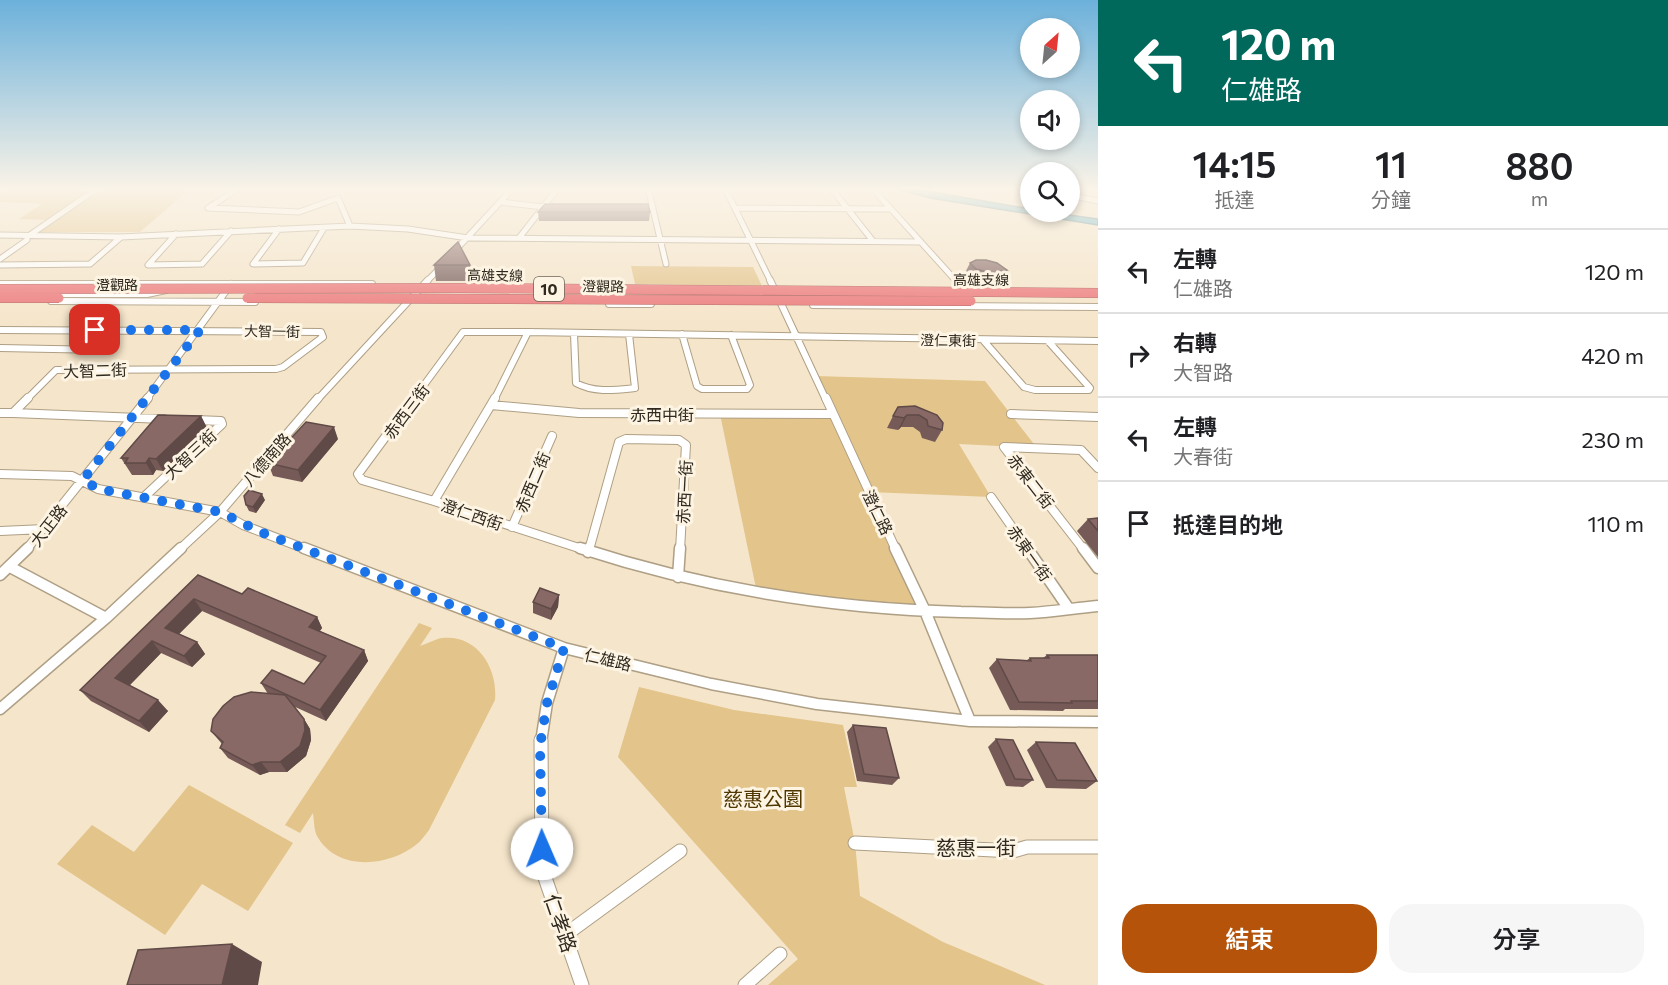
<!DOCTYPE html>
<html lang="zh-TW">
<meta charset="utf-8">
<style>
:root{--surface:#fff;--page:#f6f6f6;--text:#202124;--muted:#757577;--line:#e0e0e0;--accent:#b45309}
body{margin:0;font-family:Commissioner,"Noto Sans TC",sans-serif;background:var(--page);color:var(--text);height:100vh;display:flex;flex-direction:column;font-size:22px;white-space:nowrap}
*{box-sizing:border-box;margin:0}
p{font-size:20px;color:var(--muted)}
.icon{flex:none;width:33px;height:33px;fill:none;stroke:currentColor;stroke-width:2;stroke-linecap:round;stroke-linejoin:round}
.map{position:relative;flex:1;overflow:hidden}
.sheet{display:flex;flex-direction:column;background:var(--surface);width:570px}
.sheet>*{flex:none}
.banner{background:#00695c;color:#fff;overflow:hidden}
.needle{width:39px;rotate:27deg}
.tools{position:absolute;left:1020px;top:18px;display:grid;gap:12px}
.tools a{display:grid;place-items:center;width:60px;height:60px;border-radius:50%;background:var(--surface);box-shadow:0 3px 9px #0003;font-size:30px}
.pin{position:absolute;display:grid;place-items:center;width:51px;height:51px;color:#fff;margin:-26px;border-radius:12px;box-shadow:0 3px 9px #0006}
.me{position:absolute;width:66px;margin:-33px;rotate:359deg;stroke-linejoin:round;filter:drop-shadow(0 0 4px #0008)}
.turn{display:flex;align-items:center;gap:21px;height:126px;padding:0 24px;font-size:27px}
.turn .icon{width:78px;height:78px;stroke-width:2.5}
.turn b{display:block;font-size:42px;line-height:51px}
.eta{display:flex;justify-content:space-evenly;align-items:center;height:102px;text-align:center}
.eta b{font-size:36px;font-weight:600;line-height:42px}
.primary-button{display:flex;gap:12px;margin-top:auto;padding:12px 24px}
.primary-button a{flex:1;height:69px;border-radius:24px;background:var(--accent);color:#fff;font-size:24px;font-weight:600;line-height:69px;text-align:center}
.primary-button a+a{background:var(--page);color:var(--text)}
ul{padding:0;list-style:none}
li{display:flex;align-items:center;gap:18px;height:84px;padding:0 24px;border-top:2px solid var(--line)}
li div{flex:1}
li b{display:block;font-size:22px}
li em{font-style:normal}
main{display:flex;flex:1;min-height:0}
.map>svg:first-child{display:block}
</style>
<main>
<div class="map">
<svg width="1098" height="985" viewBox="0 0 1098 985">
<rect width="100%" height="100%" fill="#f5e5ca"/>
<path fill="#e3c48b" d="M6,188H95L50,220L19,219L42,204L0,202V192Z
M102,188H191L140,232H35Z
M631,266L753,267L762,286L635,284Z
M815,376L985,381L1037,448L959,444L991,497L870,492L925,611L757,593L720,414H833Z
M419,623L432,628L420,646C427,644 435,639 442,638C478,634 498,669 495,700L429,830C425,835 421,841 417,844C389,867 337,872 317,836C314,830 314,820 313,813L300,833L285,825Z
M639,687L734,710L843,725L857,787H844L855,843L860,896L943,942L1045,985H768L798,959L618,757Z
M189,785L293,843L248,911L202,884L165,935L57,864L92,825L134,852Z"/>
<path fill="#52adc7" stroke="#488595" stroke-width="1.5" d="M892,188H910L1030,209V212H1048L1098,219V225L930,198Z"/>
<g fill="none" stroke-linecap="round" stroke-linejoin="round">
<defs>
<path id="minor-far4" d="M239,188L208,208L299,212L338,198L350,226
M648,188L666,264
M725,188L771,282
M831,188L873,241
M872,188L957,282
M1021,188L1030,189
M1070,195L1098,201
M500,202L553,208
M638,208H653
M736,208L891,209
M279,229L253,264L303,263L324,228
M176,234L148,265L202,264L231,231
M0,235L121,237L350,226L408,229L468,238L921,242
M519,238L558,188
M452,254L513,188
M0,259L27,240V237L98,188
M0,265L90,264L121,237
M426,282L442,266"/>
<path id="minor-far3" d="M770,280L826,400
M956,280L963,288
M0,284H372
M50,294H147L166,290
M51,301L255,302
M609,304H651
M813,305L1098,307
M0,330L321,332L323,337L283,367L276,369L56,370L26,400
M574,334L576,383C594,393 615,390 635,388L629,334
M682,334L697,386L702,389H747L750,385L731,335
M983,340L1024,387L1035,390H1089L1090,388L1048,341
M0,348L105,350
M146,400L231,284
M317,400L428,280
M413,400L463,332H528
M494,400L528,332L1098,341"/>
<path id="minor-far2" d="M28,398L13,413L164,419
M414,398L358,474L362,480L434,501
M495,398L434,501L585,550
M826,398L896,550
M491,405L579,413L833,414
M0,413H13
M1011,414L1098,417
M0,474L72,476L98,489L220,512L243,525L308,550
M144,497L222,424L221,421L195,420
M991,497L1028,550
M512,527L552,436
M0,531L45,529
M26,550L148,398
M179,550L220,512L318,398
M589,550L619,442L626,439L679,440L686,445L680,550
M1084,550L1004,447L1081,450L1098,468"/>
<path id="minor-far1" d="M304,548L564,648L711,684L817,704L970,721L1098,722
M580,548C703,588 832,609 961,612C984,612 1007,614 1030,613C1053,612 1075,608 1098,606
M895,548L925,611L970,721
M1027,548L1069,609
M1083,548L1098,568
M588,552L589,548
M10,567L106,618
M0,575L28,548
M678,577L680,548
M0,709L106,618L181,548
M541,742L547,703L564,648"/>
<path id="minor" d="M541,740L542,869L582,985
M855,843L1013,851L1027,847H1098
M565,935L680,851
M745,985L780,954"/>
</defs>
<use href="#minor-far4" stroke="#ae9f85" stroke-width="7"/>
<use href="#minor-far3" stroke="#ae9f85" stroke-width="8"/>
<use href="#minor-far2" stroke="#ae9f85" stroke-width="10"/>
<use href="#minor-far1" stroke="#ae9f85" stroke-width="13"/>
<use href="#minor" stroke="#ae9f85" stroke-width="15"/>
<use href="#minor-far4" stroke="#fff" stroke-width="5"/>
<use href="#minor-far3" stroke="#fff" stroke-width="6"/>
<use href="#minor-far2" stroke="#fff" stroke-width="8"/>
<use href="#minor-far1" stroke="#fff" stroke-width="10"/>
<use href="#minor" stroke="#fff" stroke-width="13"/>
<defs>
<path id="highway-bridge" d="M0,289L461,288L1098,293
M0,298H59
M247,298L971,301"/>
</defs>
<use href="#highway-bridge" stroke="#aa5d5b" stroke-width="10" stroke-linecap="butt"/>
<use href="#highway-bridge" stroke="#ec797b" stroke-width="9"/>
</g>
<path fill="#755a58" d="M538,212H650L649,221H539Z
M970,263L1002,278L987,281L972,277L966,271Z
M434,265H470L471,281H436Z
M915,406L942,430L935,442L922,438L920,432L913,427H901L898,430L887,428L893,416Z
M201,416L207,428L163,471L156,470L153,475H132L121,458Z
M338,439L302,482L273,476L268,463Z
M265,500L256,513L249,511L246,505Z
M1098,518V557L1077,531L1088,519Z
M198,575L242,594L317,617L322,628L320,631L364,650L368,661L326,721L293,706L304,719L310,729L311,740L306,756L287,772H269L260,775L228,758L220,748L222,744L211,731L268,694L261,683L304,684L321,663L202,611L179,634L197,642L205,654L192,667L161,653L129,686L168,711L149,732L91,701L80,690Z
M559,595L558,607L551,620L533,613V602Z
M1047,655H1098V709H1065L1063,711L1010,710L989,668L997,659L1027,660L1030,658H1043Z
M853,725L899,778L892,785L857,781L847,732Z
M996,739L1033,780L1023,787L1006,786L988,747Z
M1036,742L1097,781L1086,789L1046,788L1027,750Z"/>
<path fill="#5f4a47" d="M1007,270L1002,278L987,281L992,273Z
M907,415L901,427L898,430L904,418Z
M201,416L207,428L163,471L156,459Z
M334,427L338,439L302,482L298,470Z
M149,458L156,470L153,475L146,463Z
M262,494L265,500L256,513L253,507Z
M559,595L558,607L551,620V609Z
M194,599L202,611L174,639L165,628Z
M317,617L322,628L314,638L309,627Z
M152,641L161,653L126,689L115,678Z
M197,642L205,654L192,667L184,656Z
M364,650L368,661L326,721L320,710Z
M158,700L168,711L149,732L139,721Z
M304,719L310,729L311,740L306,756L287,772L280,762Z
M261,762L269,772L260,775L252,765Z
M232,944L262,962L258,985H222Z"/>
<path fill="#886966" stroke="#5f4a47" stroke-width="1.5" d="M545,204H648L650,212H538Z
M458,242L470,265H434Z
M976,260H986L997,263L1007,270L992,273L976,269L970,263Z
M915,406L937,415L943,423L942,430L928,426L927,420L919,415H907L904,418L893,416L898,407Z
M158,415L201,416L156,459L149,458L146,463H125L128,458H121Z
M306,422L334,427L298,470L268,463Z
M249,490L262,494L253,507L246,505L244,496Z
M1098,518V531L1088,519Z
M198,575L242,594L248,588L317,617L309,627L364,650L320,710L261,683L272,670L304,684L326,656L194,599L165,628L197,642L184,656L152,641L115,678L158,700L139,721L80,690Z
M540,588L559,595L551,609L533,602Z
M1047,655H1098V701H1071L1072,703L1019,702L997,659L1031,661L1030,658H1049Z
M251,692L285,695L304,719L305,730L300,746L280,762H261L252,765L220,748L223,742L211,731L213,719L223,706L234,697Z
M853,725L886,728L899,778L864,774Z
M996,739L1013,740L1033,780L1015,779Z
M1036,742L1075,743L1097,781L1057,780Z
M232,944L222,985H127L138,950Z"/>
<linearGradient id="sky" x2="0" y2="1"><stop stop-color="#6cb1db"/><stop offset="0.58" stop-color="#faf3e7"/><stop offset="1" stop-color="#faf3e7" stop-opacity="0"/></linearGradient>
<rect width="1098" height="326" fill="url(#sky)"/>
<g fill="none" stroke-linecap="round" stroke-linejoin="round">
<path stroke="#1a73e8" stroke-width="10" stroke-dasharray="0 18" d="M95,330H200L83,480L98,489L220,512L263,533L564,648L547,703L540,746L542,849"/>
</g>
<g text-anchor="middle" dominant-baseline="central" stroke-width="6" stroke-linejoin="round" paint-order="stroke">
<g font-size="14" fill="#2f291f" stroke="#fdf4e3">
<text transform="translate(495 275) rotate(1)">高雄支線</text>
<text x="981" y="279">高雄支線</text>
<text x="117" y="284">澄觀路</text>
<text transform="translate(603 286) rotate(1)">澄觀路</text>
<text transform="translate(272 331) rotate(1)">大智一街</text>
<text transform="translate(948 340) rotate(1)">澄仁東街</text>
</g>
<rect fill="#fdf4e3" stroke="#6d665a" stroke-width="1.5" x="534" y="277" width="30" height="24" rx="4.5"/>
<g font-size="15" font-weight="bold" fill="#2f291f">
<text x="549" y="289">10</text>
</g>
<g font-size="16" fill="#2f291f" stroke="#fdf4e3">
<text transform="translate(95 370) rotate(-2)">大智二街</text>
<text transform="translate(406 411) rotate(-53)">赤西三街</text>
<text x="662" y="414">赤西中街</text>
<text transform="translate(190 454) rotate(-43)">大智三街</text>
<text transform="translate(266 459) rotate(-49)">八德南路</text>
<text transform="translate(1031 481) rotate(52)">赤東二街</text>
<text transform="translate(532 482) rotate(-67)">赤西二街</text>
<text transform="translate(684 492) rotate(-87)">赤西一街</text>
<text transform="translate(878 512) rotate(64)">澄仁路</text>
<text transform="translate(472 514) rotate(19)">澄仁西街</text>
<text transform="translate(48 525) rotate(-52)">大正路</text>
<text transform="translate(1030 553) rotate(55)">赤東一街</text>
<text transform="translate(608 659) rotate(13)">仁雄路</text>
</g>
<g font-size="20" fill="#503800" stroke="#fdf4e3">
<text x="763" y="798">慈惠公園</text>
</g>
<g font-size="20" fill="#2f291f" stroke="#fdf4e3">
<text x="976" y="847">慈惠一街</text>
<text transform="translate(561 923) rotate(71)">仁孝路</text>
</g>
</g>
</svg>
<div class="tools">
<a><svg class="needle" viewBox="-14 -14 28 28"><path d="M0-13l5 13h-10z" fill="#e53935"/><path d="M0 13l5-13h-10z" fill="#757577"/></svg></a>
<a><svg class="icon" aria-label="sound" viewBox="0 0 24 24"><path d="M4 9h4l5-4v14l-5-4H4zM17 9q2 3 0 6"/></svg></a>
<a><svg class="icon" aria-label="search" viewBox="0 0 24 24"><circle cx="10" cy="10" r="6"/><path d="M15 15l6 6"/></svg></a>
</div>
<div class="pin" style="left:95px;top:330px;background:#d93025"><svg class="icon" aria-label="arrive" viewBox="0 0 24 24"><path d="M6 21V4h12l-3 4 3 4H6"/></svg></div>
<svg class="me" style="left:542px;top:849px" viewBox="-20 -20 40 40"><circle r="19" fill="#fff"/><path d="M0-13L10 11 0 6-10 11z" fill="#1a73e8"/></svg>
</div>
<section class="sheet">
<div class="banner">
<div class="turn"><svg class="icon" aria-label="left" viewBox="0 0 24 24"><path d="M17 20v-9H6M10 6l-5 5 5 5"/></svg><div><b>120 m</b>仁雄路</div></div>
</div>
<div class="eta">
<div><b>14:15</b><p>抵達</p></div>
<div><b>11</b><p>分鐘</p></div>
<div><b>880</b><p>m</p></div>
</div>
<ul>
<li><svg class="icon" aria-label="left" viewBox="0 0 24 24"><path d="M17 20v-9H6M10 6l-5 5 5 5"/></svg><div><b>左轉</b><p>仁雄路</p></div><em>120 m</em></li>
<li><svg class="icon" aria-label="right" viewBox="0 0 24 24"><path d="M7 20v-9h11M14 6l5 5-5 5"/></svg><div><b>右轉</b><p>大智路</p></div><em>420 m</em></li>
<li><svg class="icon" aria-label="left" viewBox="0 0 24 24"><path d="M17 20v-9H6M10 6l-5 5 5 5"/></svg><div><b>左轉</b><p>大春街</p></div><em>230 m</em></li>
<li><svg class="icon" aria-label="arrive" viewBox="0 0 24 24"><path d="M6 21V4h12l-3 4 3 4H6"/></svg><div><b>抵達目的地</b></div><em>110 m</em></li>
</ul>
<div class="primary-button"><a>結束</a><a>分享</a></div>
</section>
</main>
